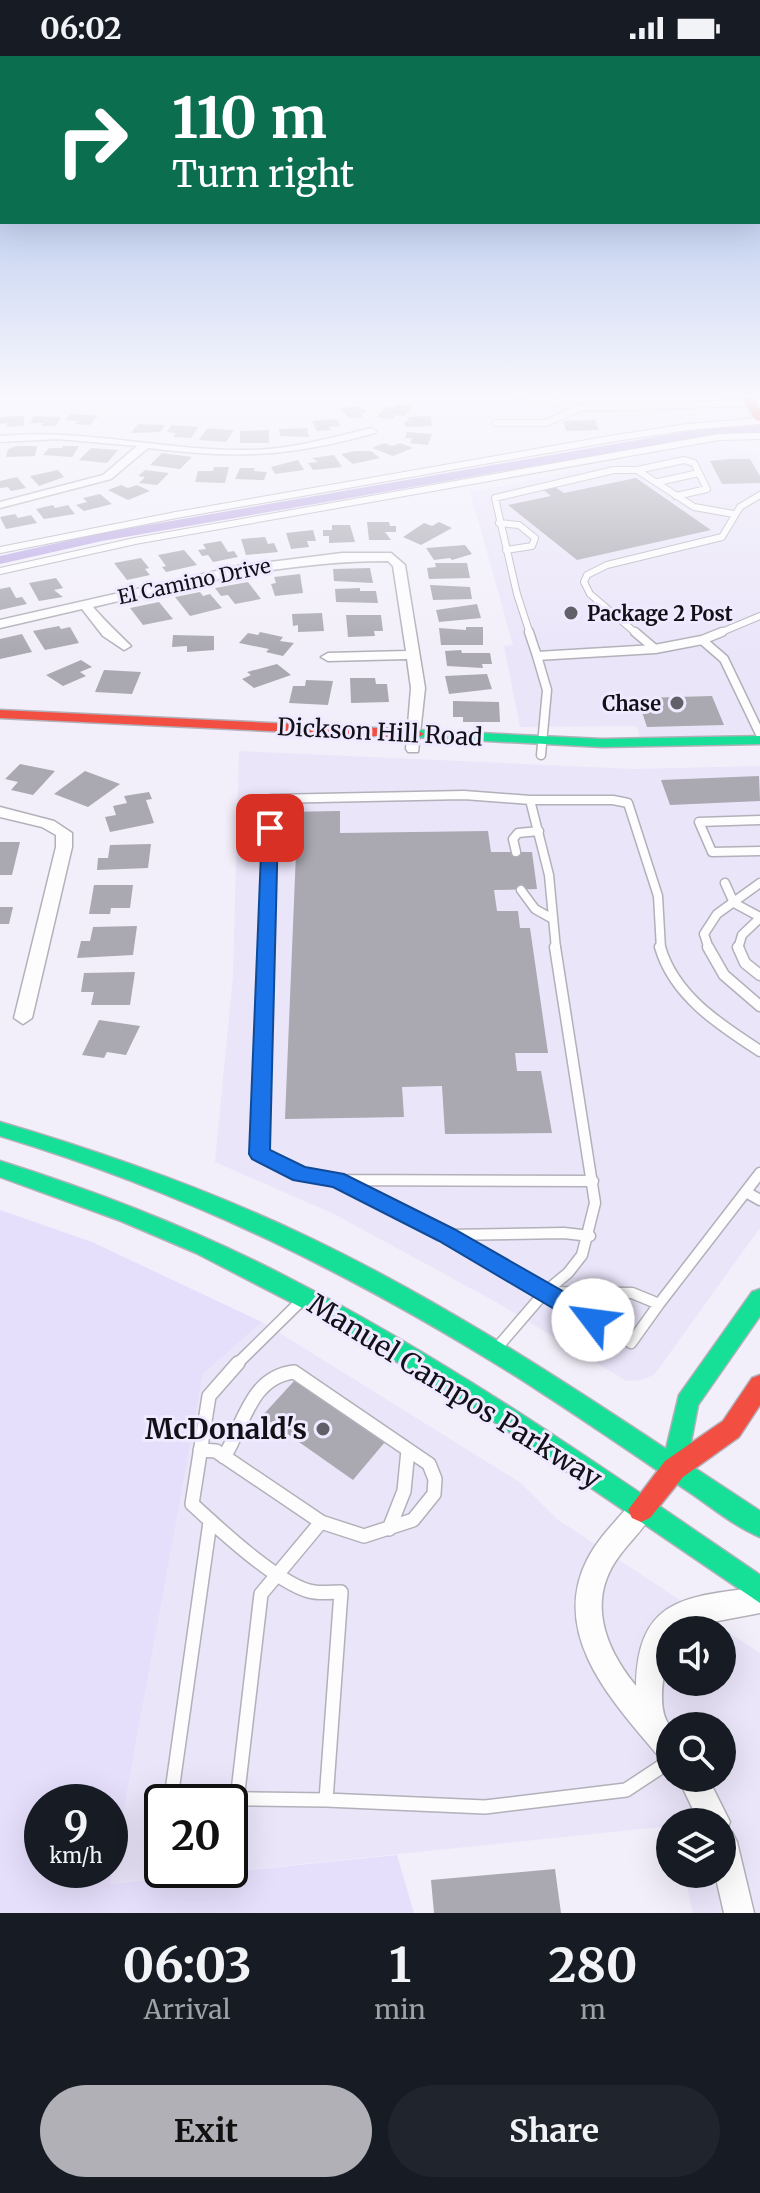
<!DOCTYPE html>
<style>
:root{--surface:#171b24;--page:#20242c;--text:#f1f3f6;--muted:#9ea1a6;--accent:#b0b0b6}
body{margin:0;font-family:Merriweather,serif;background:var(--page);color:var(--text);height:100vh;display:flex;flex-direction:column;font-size:30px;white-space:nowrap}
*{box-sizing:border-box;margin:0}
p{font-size:26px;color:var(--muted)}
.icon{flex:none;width:44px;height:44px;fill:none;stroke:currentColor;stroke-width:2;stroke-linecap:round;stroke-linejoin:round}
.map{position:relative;height:1857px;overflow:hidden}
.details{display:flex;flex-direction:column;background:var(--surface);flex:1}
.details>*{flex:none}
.banner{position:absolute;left:0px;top:0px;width:760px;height:168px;box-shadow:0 8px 32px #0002;background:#0b6e4f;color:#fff;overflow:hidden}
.controls{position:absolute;left:656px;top:1560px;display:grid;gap:16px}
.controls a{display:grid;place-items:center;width:80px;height:80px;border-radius:50%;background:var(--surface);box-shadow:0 8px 32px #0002;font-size:40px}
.speed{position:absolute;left:24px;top:1728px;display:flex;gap:16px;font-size:40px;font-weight:700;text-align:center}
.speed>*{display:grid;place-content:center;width:104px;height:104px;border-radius:50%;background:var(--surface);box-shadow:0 8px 32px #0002;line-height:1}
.speed small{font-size:20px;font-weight:400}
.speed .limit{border:4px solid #111;border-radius:12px;background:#fff;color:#111}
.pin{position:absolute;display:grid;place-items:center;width:68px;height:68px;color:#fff;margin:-34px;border-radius:16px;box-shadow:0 4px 12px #0006}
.me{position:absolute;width:88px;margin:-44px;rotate:300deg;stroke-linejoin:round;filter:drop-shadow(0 0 6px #0008)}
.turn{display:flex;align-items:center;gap:28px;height:168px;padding:0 40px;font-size:36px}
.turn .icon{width:104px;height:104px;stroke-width:2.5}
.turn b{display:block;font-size:56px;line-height:68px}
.eta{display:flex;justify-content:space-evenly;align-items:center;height:136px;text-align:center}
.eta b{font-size:48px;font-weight:700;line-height:56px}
.action{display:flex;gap:16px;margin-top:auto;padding:16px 40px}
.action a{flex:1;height:92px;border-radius:48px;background:var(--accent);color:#111;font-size:32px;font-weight:700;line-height:92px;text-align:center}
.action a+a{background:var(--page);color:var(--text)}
.status{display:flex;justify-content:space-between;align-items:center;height:56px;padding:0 40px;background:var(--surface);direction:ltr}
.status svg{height:22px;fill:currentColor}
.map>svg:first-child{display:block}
</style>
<div class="status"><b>06:02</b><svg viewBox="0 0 49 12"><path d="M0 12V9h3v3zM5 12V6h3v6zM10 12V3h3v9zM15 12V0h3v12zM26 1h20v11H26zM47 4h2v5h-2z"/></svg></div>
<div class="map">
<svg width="760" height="1857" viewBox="0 0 760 1857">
<rect width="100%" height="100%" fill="#f2effa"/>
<path fill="#eae5f9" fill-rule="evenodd" d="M706,388H719L755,397L760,404V677L641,683L636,670L520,671L504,590L513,589L470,436Z
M239,695L634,713L760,710V1172L654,1319L640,1324L626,1325L496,1246L334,1158L215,1106L233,920Z
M262,1266L521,1427L557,1463L760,1597V1857H693L684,1818H722V1766H670V1770L109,1828L203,1318ZM670,1574H722V1626H670ZM670,1670H722V1722H670ZM162,1746H230V1814H162Z"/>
<path fill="#e6dffc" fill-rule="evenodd" d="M0,1154L92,1186L262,1266L203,1318L110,1828L397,1799L414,1857H0ZM42,1746H110V1814H42Z"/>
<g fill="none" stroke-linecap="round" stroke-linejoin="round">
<path fill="#bbaae4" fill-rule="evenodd" d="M760,369V377L712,379L102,485L0,508V500L102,477L712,371Z"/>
</g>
<path fill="#aaa8b0" d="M398,348L413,350L404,360L396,359L392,363L377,361L387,350L395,351Z
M361,350L367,356L361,357L363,361L349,362L340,352Z
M71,358L98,360L90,369L75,368L78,365L65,364Z
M24,360V370L7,371V367L0,368V361Z
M34,360L61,361L56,370H42L43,367H30Z
M431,360L432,370L406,371L404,365H409L408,361Z
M337,363L341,370L329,371L331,374L317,375L312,365Z
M595,364L599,374L566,375L563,365Z
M138,368L165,369L160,376L131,377Z
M171,369L198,371L191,382L173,381L176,377L167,376Z
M207,372L217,373L234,374L226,386L199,384Z
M307,372L309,381L280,380L279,373Z
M269,374V387H240V375Z
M407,376L432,378L428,389L410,387L412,382H405Z
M384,387L392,390L400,387L413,392L393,400L372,392Z
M17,390H37L35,400L6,401L8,393Z
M63,390H79L72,401L43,399L49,392H62Z
M91,392L118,394L107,407L79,404Z
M355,395H371L380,402L353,408L341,398Z
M162,397L192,401L180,413L150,409Z
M334,399L342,411L313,414L308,407L318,406L312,402Z
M729,403H750L760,420V427L722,428L710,405Z
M298,404L304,414L275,418L271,411Z
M214,411H229L225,427L195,426L198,415H213Z
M240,412H255L254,415L267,416L264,424L235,423Z
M58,414L64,421L39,430L30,420Z
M145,414L169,417L157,429L139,427L145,421L138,420Z
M17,421L26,432L11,435L8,431L0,432V425Z
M636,422L711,474L577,504L508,449L551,440L542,433L555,431L564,437Z
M121,429L128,432L137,429L150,435L128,444L108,434Z
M100,438L112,448L84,455L76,449L87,446L83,442Z
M53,449L55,452L68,449L75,458L44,463L36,453Z
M15,458L18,462L31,459L37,467L6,473L0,461Z
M367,466H389L390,470H396V476H385L391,484H369Z
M439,466L452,472L421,489L403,481L424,467L432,470Z
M332,469H350L355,486L329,487V480H323V474H332Z
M313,474L316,485H307L309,491L291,493L286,477Z
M265,481L268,488L274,487L278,496L246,499L241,483Z
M221,485L228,496L234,495L238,501L213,506L208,499L202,500L198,494L206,493L203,488Z
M465,489L472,498L452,504L450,502L434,504L426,492Z
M184,494L197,509L166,516L162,511L166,510L158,499Z
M141,502L149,512L145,513L150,519L127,524L114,507Z
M435,507H467L470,522L429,523L427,512L436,511Z
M370,512L373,527L334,525L333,513Z
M300,518L303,537L275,540L271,528L276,527L274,521Z
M56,522L63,532L54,534L63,541L39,545L29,527Z
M248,526L261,543L235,548L228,539L221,540L215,532Z
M430,529L470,531L472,543L433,544Z
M10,531L16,542L22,541L27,548L0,554V533Z
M360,532V535H376L378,547L336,546L335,533Z
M200,536L203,540L210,538L222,552L190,560L175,541Z
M159,546L173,563L143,569L130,552Z
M477,548L481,562L439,566L436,554Z
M322,557L324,575L298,576V569L293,570L292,558Z
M346,559H381L383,575H374L375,580L348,581Z
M59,570L61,573L70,571L79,587L45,594L33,575Z
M466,571H483V589H441L439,572L466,574Z
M260,576L283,581L280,585L294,587L283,600L266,596L269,593L239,587L248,577L258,579Z
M22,578L32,596L0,603V583Z
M173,579L214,580V594L187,596V590L172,591Z
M461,594L462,597H490L492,608H482L483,612L447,610L445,595Z
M81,604L92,611L80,616L86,620L63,630L46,619Z
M277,608L291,619L254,632L242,623L251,619L247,616Z
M104,614L141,616L132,638L95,636Z
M487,618L492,633L449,638L445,620Z
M350,622H375L376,628H387L389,646L351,647Z
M306,624L333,625L328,649L289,647L293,630H305Z
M712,640L724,669L647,671L642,656H647L642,642Z
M453,645L499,646L500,666H463V661H453Z
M20,708L55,715L33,739L11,734L18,726L5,723Z
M85,715L120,728L88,751L54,738Z
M759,720L760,745L670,749L661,724Z
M149,736L152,743L146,744L154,767L110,776L105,761L116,759L113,750L127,747L124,740Z
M340,755V777L488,775L491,796H532L537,833L494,834L497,855H518L520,872H530L548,997H515L517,1015H541L552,1077L445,1078L442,1030L402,1031L404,1061L285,1063L297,773H283L284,756Z
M0,786H20L12,819H0Z
M151,788L148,812L97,814L98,802H108L110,789Z
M94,829H133L130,852H111L110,858H89Z
M0,851H13L9,868H0Z
M137,870L133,899L77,902L81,885H90L93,871Z
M135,916L130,949H91L94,936H81L84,917Z
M99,964L140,970L126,999L107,996L104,1002L82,999Z
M295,1324L385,1386L353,1424L262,1360Z
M555,1813L561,1857H434L431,1824Z"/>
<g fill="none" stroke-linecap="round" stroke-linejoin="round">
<defs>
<path id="lane-far3" d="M514,338L580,352L750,347
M496,367H546L580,352
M637,414L684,404L694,407L707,433L676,440
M658,426L699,417
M499,467L519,469L535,482L532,490L506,494
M0,494L176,459L616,382L688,371L760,365
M0,515L135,485L719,381L760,380
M530,578L517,538L495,442L614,414H637L694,451L734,458
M637,578L590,538L584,526L587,519L607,509L722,481L740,451L760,439
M717,578L760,560"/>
<path id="lane-far2" d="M529,576L537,600L655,593
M635,576L655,593L702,584L722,576
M702,584L724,603L760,678
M537,600L547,634L541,699
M760,764L699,766L712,796L760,795
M516,796L513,783L518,777L539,775
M725,827L734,847L760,861
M521,834L535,853L551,862
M266,893L271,743L464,739L530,744
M556,893L549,819L530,744H613L628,747L658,840L661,893
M709,893L704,878L717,858L760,827
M738,893L742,879L760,862"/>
<path id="lane-far1" d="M266,891L259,1098L301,1119L337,1124
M660,891C674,940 720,969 760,995
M708,891L724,919L760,950
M738,891L745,907L760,919
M746,1136L760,1144
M446,1179L337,1124L593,1125
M590,1180L564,1177L446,1179L631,1287L659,1248
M545,1236L568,1217L582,1199L595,1147L555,891
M496,1293L545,1236L632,1237L659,1248L760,1117
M236,1309L304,1242"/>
<path id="lane" d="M238,1307L209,1340L192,1448C218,1472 276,1526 309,1535C319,1538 331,1536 341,1536L326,1744
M200,1394L216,1395L321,1466L261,1538L237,1744
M224,1401C244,1369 250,1321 294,1316L429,1408L435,1423L434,1438L413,1464L364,1480L321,1466
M210,1466L171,1742L326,1744L485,1751L626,1734L670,1705
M389,1473L404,1435L408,1394"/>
<path id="street" d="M371,372L376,375L375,377C288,401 238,403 148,392L111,423L0,452V446L103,419L137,390L58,383L0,386V380C88,372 166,396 251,394C292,393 331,382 371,372Z
M342,497H391L405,509L425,632L418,696H408L406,693L411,632L407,603L328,605L321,601L328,597L406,595L393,510L388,505C287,505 191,528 93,551C105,565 118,577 131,590L124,594L103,580L82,553L0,572V564L238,510Z
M0,751L54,765L72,777V791L32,962L23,968L14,962L56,791V779L42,771L0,761Z
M641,1442L650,1446L654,1454C646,1471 631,1484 620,1499C586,1543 604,1591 636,1630C638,1541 686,1541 760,1531V1557L670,1574C670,1598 652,1649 670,1670V1706L660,1702C614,1647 549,1580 587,1504C598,1482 617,1464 632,1446Z
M678,1722H708L730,1766L727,1773L732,1776L737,1786L754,1857H724L715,1818H722V1766H699Z"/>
<path id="fast" d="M417,674L602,683L760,680V688L602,691L412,681V675Z
M0,1066C105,1097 207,1133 306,1180C432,1240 550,1316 666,1393L679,1339L752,1236L760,1233V1260L698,1349L687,1407L760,1455V1481C733,1470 708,1448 683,1432C631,1396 576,1359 522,1324C353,1218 191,1138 0,1080Z
M0,1105C98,1136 196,1174 287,1221C453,1306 606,1414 760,1519V1547L481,1357L341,1272L196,1197L121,1165L0,1121Z"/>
<path id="jam" d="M739,338H749L760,354V365L756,364Z
M0,654L417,674L424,678L417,682L0,662Z
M760,1319V1349L739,1381L683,1421L650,1462L641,1466L632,1462L628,1454L665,1405L723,1365L752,1322Z"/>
</defs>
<use href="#lane-far3" stroke="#b2b0b9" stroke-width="8"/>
<use href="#lane-far2" stroke="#b2b0b9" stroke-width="11"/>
<use href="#lane-far1" stroke="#b2b0b9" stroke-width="13"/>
<use href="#lane" stroke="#b2b0b9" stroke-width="16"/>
<use href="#street" stroke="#b2b0b9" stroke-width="3"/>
<use href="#fast" stroke="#b2b0b9" stroke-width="3"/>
<use href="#jam" stroke="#b2b0b9" stroke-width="3"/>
<use href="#lane-far3" stroke="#fdfdfe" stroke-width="6"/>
<use href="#lane-far2" stroke="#fdfdfe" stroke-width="8"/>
<use href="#lane-far1" stroke="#fdfdfe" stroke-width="10"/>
<use href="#lane" stroke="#fdfdfe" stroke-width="13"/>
<use href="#street" fill="#fdfdfe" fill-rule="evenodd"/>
<use href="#fast" fill="#16e098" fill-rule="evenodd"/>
<use href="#jam" fill="#f24e42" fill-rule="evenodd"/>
</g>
<linearGradient id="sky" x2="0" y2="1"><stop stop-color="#96b0e6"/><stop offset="0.57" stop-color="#f9f8fd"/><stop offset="1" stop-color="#f9f8fd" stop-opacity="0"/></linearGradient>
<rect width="760" height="598" fill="url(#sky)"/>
<path fill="#1a73e8" stroke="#114b97" stroke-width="2" d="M270,768L278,772L270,1094L305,1111L344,1118L454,1173L601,1257L604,1264L601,1271L593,1273L585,1271L439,1185L333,1131L293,1124L252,1103L249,1098L262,772Z"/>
<g fill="#615f67" stroke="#efeaff" stroke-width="3">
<circle cx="571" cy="557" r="8"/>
<circle cx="677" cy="647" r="8"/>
<circle cx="323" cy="1373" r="8"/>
</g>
<g text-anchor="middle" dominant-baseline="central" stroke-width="6" stroke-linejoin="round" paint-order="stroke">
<g font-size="20" fill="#131118" stroke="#efeaff">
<text transform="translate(194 525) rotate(-12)">El Camino Drive</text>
</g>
<g font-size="20" font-weight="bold" fill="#131118" stroke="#efeaff" text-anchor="start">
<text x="587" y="557">Package 2 Post</text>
<text x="661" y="647" text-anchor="end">Chase</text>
</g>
<g font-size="24" fill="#131118" stroke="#efeaff">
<text transform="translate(380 676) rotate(3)">Dickson Hill Road</text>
</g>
<g font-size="28" fill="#131118" stroke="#efeaff">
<text transform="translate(455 1335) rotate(32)">Manuel Campos Parkway</text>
</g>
<g font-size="28" font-weight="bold" fill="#131118" stroke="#efeaff" text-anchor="end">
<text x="307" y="1373">McDonald's</text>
</g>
</g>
</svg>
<div class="controls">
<a><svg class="icon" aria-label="sound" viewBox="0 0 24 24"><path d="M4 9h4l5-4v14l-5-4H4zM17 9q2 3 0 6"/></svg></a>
<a><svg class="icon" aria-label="search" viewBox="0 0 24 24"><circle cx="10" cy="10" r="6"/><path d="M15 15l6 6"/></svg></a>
<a><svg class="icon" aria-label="layers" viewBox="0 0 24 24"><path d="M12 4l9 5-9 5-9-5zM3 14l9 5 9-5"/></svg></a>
</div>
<div class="speed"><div>9<small>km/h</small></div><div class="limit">20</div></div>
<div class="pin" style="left:270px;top:772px;background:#d93025"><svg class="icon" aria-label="arrive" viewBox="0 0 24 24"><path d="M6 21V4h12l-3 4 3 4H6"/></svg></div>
<svg class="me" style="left:593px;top:1264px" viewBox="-20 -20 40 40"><circle r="19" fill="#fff"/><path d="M0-13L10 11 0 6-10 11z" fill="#1a73e8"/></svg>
<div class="banner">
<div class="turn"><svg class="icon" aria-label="right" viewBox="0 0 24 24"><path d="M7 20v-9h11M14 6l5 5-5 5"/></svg><div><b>110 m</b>Turn right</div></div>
</div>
</div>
<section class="details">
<div class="eta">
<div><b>06:03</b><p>Arrival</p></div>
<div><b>1</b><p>min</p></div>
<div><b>280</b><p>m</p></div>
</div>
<div class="action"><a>Exit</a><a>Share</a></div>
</section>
